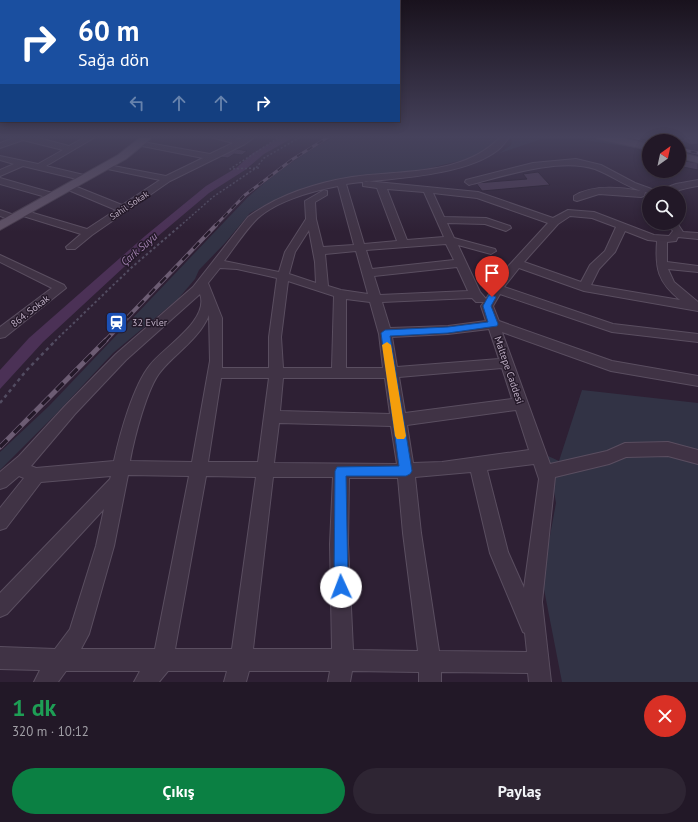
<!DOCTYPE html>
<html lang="tr">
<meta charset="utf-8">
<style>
:root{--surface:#221827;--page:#2e2533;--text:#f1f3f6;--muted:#a2a0a7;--line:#3f3744;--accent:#0b8043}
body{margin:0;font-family:"PT Sans",sans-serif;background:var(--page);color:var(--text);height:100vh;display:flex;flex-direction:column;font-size:15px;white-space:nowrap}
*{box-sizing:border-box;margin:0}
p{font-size:13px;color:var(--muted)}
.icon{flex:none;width:22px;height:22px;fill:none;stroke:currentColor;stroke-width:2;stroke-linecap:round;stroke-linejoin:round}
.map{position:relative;height:682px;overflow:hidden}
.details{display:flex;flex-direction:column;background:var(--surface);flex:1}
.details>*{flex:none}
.banner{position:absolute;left:0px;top:0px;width:400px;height:122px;box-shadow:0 2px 10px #0003,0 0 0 1px var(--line);background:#1a4fa0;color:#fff;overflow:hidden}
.needle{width:26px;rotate:33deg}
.tools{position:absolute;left:642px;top:134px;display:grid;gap:8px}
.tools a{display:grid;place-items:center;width:44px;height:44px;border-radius:50%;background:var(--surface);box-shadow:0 2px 10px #0003,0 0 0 1px var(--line);font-size:20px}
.pin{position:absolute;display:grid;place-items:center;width:34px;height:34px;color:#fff;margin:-41px -17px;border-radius:50% 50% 50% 0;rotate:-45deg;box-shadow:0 0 4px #0007}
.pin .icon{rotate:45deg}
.me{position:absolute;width:44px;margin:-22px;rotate:358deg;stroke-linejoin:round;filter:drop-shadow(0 0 3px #0008)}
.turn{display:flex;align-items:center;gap:14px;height:84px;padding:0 12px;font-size:18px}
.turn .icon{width:52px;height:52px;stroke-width:2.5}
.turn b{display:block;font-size:28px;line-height:34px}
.lanes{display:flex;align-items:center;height:38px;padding:0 12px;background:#0003;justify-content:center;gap:20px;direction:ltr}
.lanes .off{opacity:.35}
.round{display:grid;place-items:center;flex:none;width:42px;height:42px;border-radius:21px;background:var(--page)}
.summary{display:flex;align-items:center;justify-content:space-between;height:68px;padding:0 12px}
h1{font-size:24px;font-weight:800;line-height:30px;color:#1e9e55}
.cta{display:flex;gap:8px;margin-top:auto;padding:8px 12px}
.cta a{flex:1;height:46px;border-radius:24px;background:var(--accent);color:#fff;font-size:16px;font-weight:800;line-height:46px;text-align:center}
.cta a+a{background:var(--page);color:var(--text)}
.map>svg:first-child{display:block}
</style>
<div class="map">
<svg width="698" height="682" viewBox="0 0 698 682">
<rect width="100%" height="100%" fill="#2e2034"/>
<path fill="#323345" d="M336,136H500L498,141L484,151L468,159L408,173L309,188L271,202L250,213L225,243L199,270L195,279L178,299L113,353L55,415L0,470V452L49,406L247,198C273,174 304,152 336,136Z
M513,136H586L644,149L565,137L545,138L500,153L511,145Z
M582,390L698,403V682H562L542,579L556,503L548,456L559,461Z"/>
<path fill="#4b3156" d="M283,136H296L264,154L245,170L209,193L151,242L43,342L0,389V370L29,338L145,236L206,186L236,168L253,153Z"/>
<path fill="#4a3952" stroke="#261b2b" d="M673,136H698V144L691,145Z
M232,148L247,151L242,155L234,154L228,158L220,157Z
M679,160L698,163V170L683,167L682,168H679Z
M538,172L550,185L482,191L476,183L527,179L523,174Z"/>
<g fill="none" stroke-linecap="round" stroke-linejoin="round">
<defs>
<path id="minor" d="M19,136H31L69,146L87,136H97L46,166L88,176L89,178L85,181L23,166L0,176V170L14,164L0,160V156L38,164L63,150L23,140L0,148V143Z
M207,136H225L240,139L245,136H256L245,144L170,181L92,235L75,249H67L66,247L81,234L20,215L18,213L23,210L87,229L116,210L66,189V185H72L122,205L160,180L103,168V164L166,176L203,158L137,145V141L210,154L233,143Z
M501,136H510C506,141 502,147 498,150C465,176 394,178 353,183L346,184L364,244L397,241L377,188L363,186V182L366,181L478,192L553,218L568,210L594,212L654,235L669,236L673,231L667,223H677L683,232L698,233V239L678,237L676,241L667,242V262L698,266V272L668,269L674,282L698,302V311L584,291L519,268L504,287L613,324L698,334V342L612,332L500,294L493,306L499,321L612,361L698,376V386L611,371L502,332L550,464L607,451L625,443L668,442L698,450V464L668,456L626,457L609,464L555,477L542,602L551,682H529L528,673L441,672V682H419V672L352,671L350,682H328L330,671H249L246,682H224L227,671H168L159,682H134L140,671H66L58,682H34L40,670L0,669V647L55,649L70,629L96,546L104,509L7,614L0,617V593L110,479L111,476L41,482L6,528L0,530V508L24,478L19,476L6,487L0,489V472L19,456L65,406L116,354L193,287L248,217C278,195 315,183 352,177C401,170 466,176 501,136ZM338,186L354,245L323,247L316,219L315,202L327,195V191L324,190L305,201L306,219L285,252L279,272L224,261C234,248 243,234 254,222C272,202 312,191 338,186ZM387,189L424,192L444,237L407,240ZM433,193L477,198L548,223L502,273L486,299L480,292L458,245L491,254L496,251L495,249L454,238L447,223L485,224L506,231L511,228L510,226L486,218L444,217ZM570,216L592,218L616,227L605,251L590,265L581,282L524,262L558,224ZM309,230L315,262L316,283L289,274L295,252ZM625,231L648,240L657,241C655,269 658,282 680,300L591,285L599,269L615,252ZM446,244L454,260L372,269L366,250ZM356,251L368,294L341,290L328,286L325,254ZM457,267L468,291L380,295L374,276ZM220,268L237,269L277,278L269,337V368H222V318L208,283ZM288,281L334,296L332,368H283L281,337ZM200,294C210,320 164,347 150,365C133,386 120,434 114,461L36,468L31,466L75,414L126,360ZM472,298L476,302H484L481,306L486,321L448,326L390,328L382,302ZM346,299L370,302L379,334L383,368H346ZM209,315L210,361L192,462L130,461C134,439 147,387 161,371C177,352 199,339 209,315ZM489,329L499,359L397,367L392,337L448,334ZM502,368L512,399L405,413L399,377ZM221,378H269L258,462H208ZM283,378H385L390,414L280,411ZM516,410L529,450L442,462L413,463L407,425ZM279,423L391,426L397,464L274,463ZM534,464L539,479L524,588L508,552L487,470ZM471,472L490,553L523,632L525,633L527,652L439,651L421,533L415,477ZM128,475L189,476L155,649H81L89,634L114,546ZM206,476L256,477L232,649H175ZM273,477H333L330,544L332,649H253ZM349,478H398L403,533L418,651L353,650L348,544Z
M576,159L601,165L635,183L657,191L676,184L698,180V186C681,188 659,198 645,192L644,196L641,197L599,194L577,201L574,200V196C593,184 620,187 641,191C625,186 611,175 595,169C560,157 504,176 469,185L465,182L466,180L533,163Z
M0,178L56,194L58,196L53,199L0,184Z
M0,210L17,216L19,218L14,221L0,216Z
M0,255L64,285L66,288L5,337L0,338V327L52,288L0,262Z"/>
<path id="major" d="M142,136H154L126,159L0,230V221L118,155Z
M593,136H614L649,144V150L598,139Z
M679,152L698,157V163L679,158Z"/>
</defs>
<use href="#minor" stroke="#5a4e60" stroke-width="2"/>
<use href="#major" stroke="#493d4e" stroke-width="2"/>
<path stroke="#524c61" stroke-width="1.5" stroke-dasharray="2 2" stroke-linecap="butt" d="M259,168L230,169L281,136
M180,226L213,197L256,168L264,158L302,136"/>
<path stroke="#524c61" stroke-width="2" stroke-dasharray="2.5 2.5" stroke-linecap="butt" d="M55,341L131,268L181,225"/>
<path stroke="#524c61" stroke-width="2.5" stroke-dasharray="3.5 3.5" stroke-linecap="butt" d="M0,403L26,371L56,340"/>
<use href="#minor" fill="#403345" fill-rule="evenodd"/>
<use href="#major" fill="#5f5165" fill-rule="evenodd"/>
<defs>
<path id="rail-far2" d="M629,136L649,141
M678,140L695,136
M679,149L698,153
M215,226L245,195L293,159L330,136"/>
<path id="rail-far1" d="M105,341L216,225"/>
<path id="rail" d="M0,447L106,340"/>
</defs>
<use href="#rail-far2" stroke="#6c5c73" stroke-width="3"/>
<use href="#rail-far1" stroke="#6c5c73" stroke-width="4"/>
<use href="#rail" stroke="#6c5c73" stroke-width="5"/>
<use href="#rail-far2" stroke="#241929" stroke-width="2" stroke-dasharray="6" stroke-linecap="butt"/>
<use href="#rail-far1" stroke="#241929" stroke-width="2.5" stroke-dasharray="8" stroke-linecap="butt"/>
<use href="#rail" stroke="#241929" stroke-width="3.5" stroke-dasharray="10" stroke-linecap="butt"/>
</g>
<linearGradient id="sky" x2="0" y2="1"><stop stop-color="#19121d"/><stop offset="0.59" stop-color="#46425c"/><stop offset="1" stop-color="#46425c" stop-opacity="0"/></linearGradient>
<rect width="698" height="232" fill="url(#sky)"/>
<path fill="#1a73e8" stroke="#114b97" d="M489,295H492L496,297L491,306L498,324L497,326L448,333L390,336L412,471L410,474L406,476H346L348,587L346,592L341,594L336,592L334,587L335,471L337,467L399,466L381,333L385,330L448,327L488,322L483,306Z"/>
<path fill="#f59e0b" d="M387,342L391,345L406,436L404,439H397L395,436L382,345Z"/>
<defs>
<symbol id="station-square" viewBox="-11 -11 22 22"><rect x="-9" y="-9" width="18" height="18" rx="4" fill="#1a4fb4" stroke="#241929"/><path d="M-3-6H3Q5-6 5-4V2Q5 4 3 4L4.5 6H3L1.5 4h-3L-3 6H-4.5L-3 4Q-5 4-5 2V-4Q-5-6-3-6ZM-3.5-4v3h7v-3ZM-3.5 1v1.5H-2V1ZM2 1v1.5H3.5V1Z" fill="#fff"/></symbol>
</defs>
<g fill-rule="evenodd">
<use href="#station-square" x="104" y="310" width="25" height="25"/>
</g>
<g text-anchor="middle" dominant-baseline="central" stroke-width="3" stroke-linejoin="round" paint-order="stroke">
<g font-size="9" fill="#bcadc2" stroke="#241929">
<text transform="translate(129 205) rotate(-34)">Sahil Sokak</text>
</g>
<g font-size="10" fill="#bcadc2" stroke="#241929">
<text transform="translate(30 311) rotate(-38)">864. Sokak</text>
<text transform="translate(509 370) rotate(71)">Maltepe Caddesi</text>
</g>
<g font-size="10" fill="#bcadc2" stroke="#241929" text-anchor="start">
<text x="132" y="322">32 Evler</text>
</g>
<g font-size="11" font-style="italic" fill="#9f7fad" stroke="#241929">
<text transform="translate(139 249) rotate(-41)">Çark Suyu</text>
</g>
</g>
</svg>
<div class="tools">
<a><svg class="needle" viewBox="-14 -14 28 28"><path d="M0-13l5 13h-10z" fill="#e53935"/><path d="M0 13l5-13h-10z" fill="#a2a0a7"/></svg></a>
<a><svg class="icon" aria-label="search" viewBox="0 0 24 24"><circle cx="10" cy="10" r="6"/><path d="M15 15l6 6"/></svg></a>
</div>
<div class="pin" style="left:492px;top:297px;background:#d93025"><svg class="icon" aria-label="arrive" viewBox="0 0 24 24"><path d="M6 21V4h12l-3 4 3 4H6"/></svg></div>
<svg class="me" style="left:341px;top:587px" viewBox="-20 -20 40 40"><circle r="19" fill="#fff"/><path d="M0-13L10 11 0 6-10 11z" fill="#1a73e8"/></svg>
<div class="banner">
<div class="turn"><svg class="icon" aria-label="right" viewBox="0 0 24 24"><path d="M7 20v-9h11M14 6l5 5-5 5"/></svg><div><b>60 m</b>Sağa dön</div></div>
<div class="lanes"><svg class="icon off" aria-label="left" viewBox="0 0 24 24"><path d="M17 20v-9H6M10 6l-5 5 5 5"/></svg><svg class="icon off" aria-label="ahead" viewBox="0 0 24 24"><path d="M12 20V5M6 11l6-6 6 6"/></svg><svg class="icon off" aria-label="ahead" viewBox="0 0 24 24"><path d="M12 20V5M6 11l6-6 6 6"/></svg><svg class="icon" aria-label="right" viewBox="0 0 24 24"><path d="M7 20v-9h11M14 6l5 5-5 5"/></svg></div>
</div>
</div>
<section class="details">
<div class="summary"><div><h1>1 dk</h1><p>320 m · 10:12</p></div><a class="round" style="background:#d93025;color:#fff"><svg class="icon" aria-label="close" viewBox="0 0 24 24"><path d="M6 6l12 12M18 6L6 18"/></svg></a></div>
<div class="cta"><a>Çıkış</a><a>Paylaş</a></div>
</section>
